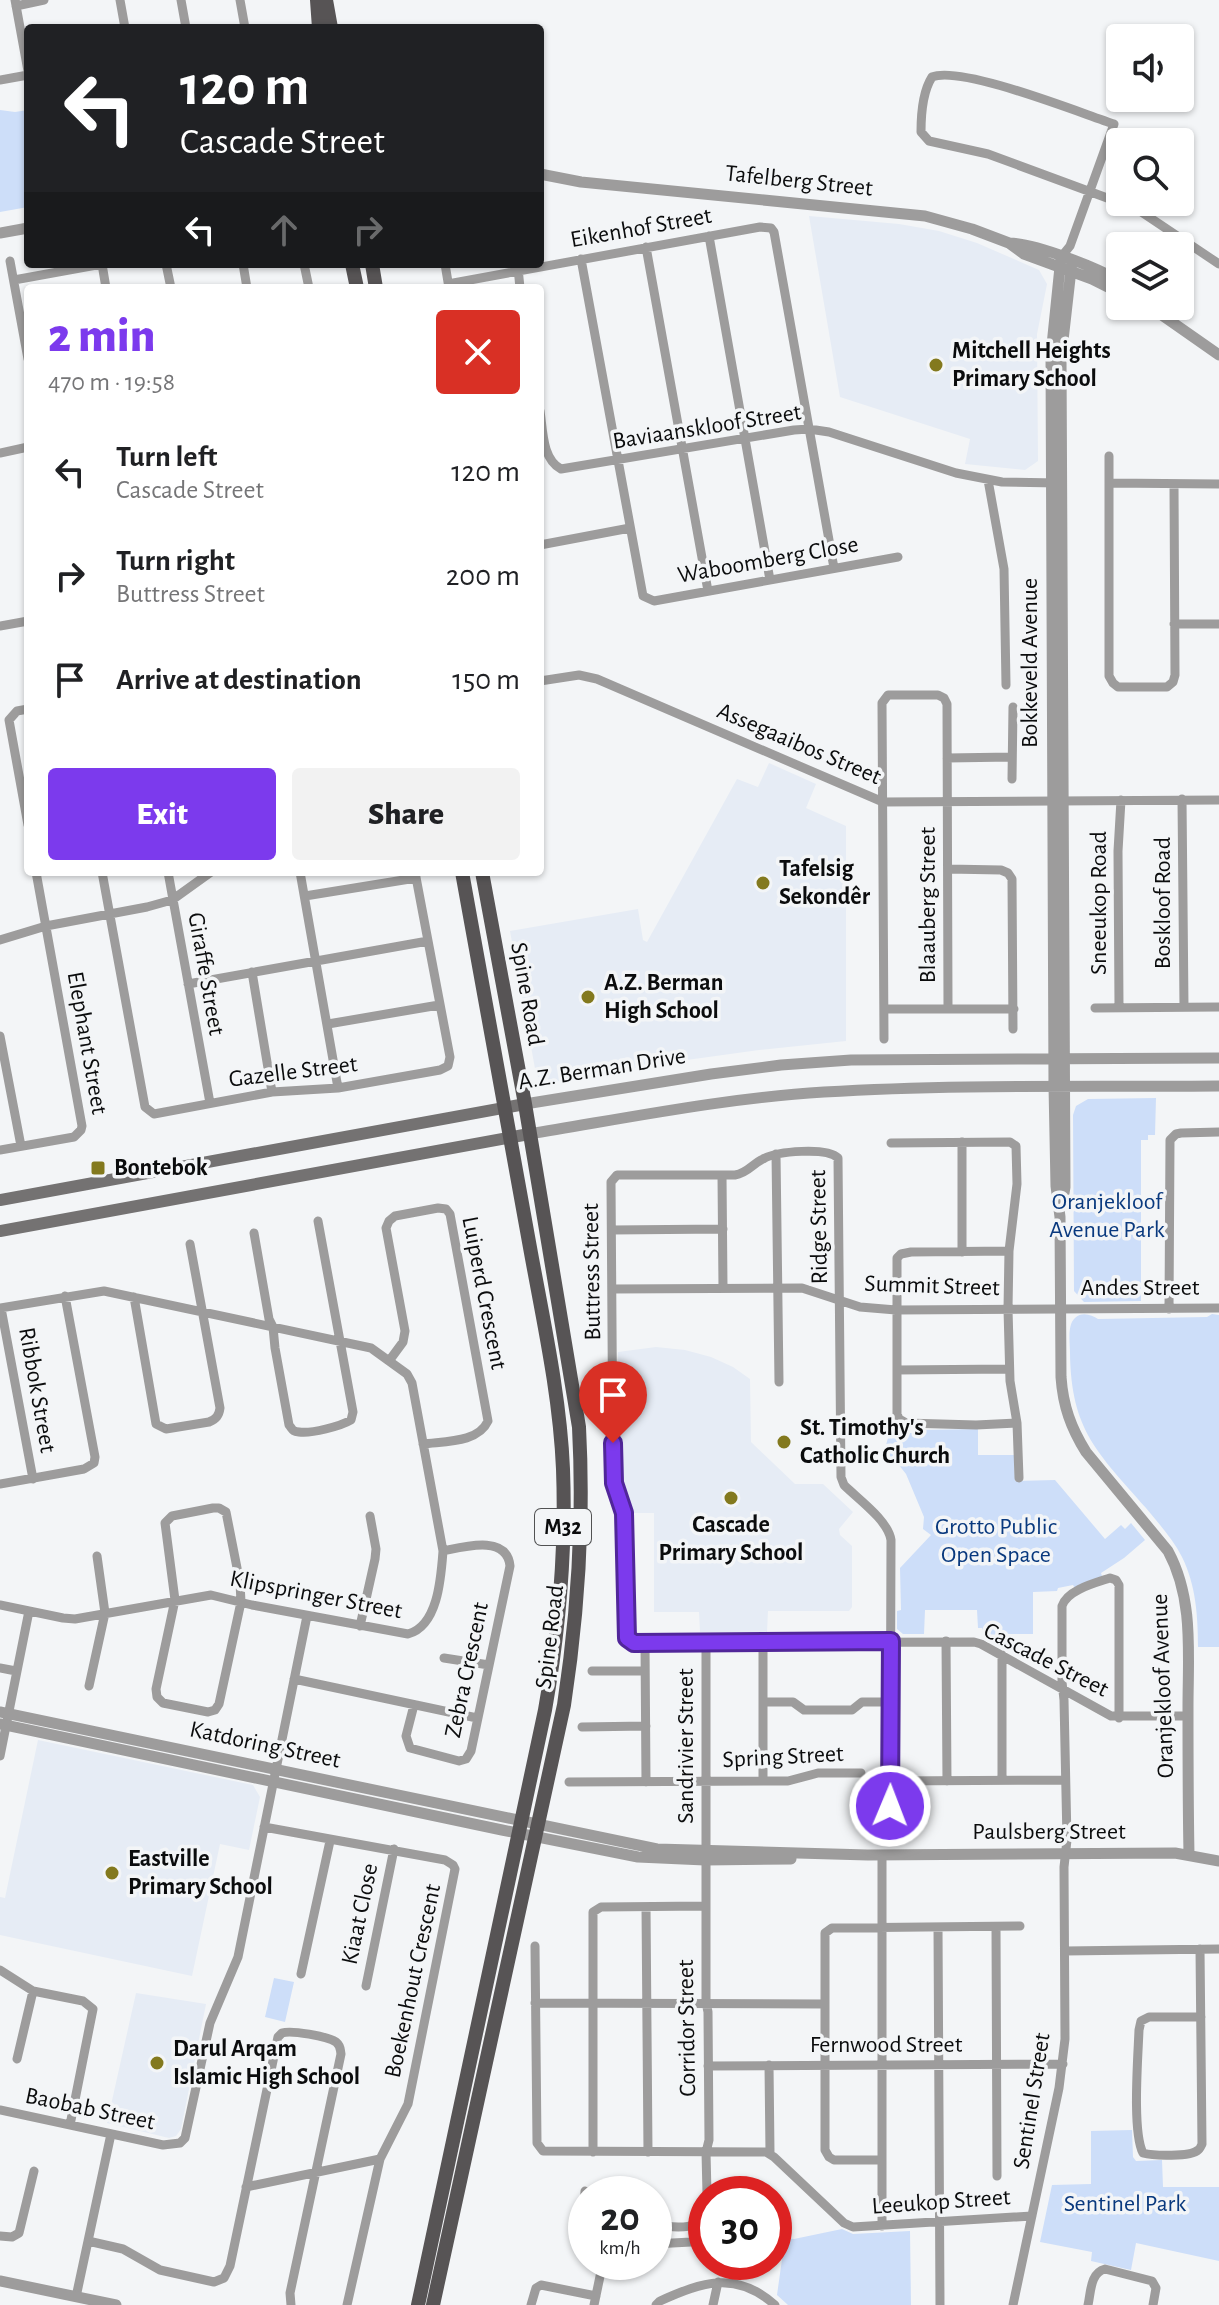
<!DOCTYPE html>
<meta charset="utf-8">
<style>
:root{--surface:#fff;--page:#f2f2f2;--text:#202124;--muted:#757577;--accent:#7c3aed}
body{margin:0;font-family:"Alegreya Sans",sans-serif;background:var(--page);color:var(--text);height:100vh;display:flex;flex-direction:column;font-size:30px;white-space:nowrap}
*{box-sizing:border-box;margin:0}
p{font-size:26px;color:var(--muted)}
.icon{flex:none;width:44px;height:44px;fill:none;stroke:currentColor;stroke-width:2;stroke-linecap:round;stroke-linejoin:round}
.map{position:relative;flex:1;overflow:hidden}
.panel{position:absolute;left:24px;top:284px;width:520px;height:592px;display:flex;flex-direction:column;background:var(--surface);border-radius:8px;box-shadow:0 2px 6px #0004}
.panel>*{flex:none}
.hud{position:absolute;left:24px;top:24px;width:520px;height:244px;border-radius:8px;box-shadow:0 2px 6px #0004;background:#202124;color:#fff;overflow:hidden}
.controls{position:absolute;left:1106px;top:24px;display:grid;gap:16px}
.controls a{display:grid;place-items:center;width:88px;height:88px;border-radius:8px;background:var(--surface);box-shadow:0 2px 6px #0004;font-size:40px}
.speed{position:absolute;left:568px;top:2176px;display:flex;gap:16px;font-size:40px;font-weight:700;text-align:center}
.speed>*{display:grid;place-content:center;width:104px;height:104px;border-radius:50%;background:var(--surface);box-shadow:0 2px 6px #0004;line-height:1}
.speed small{font-size:20px;font-weight:400}
.speed .limit{border:12px solid #d22;background:#fff;color:#111}
.pin{position:absolute;display:grid;place-items:center;width:68px;height:68px;color:#fff;margin:-82px -34px;border-radius:50% 50% 50% 0;rotate:-45deg;box-shadow:0 0 8px #0007}
.pin .icon{rotate:45deg}
.me{position:absolute;width:88px;margin:-44px;rotate:1deg;stroke-linejoin:round;filter:drop-shadow(0 0 6px #0008)}
.turn{display:flex;align-items:center;gap:28px;height:168px;padding:0 24px;font-size:36px}
.turn .icon{width:104px;height:104px;stroke-width:2.5}
.turn b{display:block;font-size:56px;line-height:68px}
.lanes{display:flex;align-items:center;height:76px;padding:0 24px;background:#0003;justify-content:center;gap:40px;direction:ltr}
.lanes .off{opacity:.35}
.round{display:grid;place-items:center;flex:none;width:84px;height:84px;border-radius:8px;background:var(--page)}
.headline{display:flex;align-items:center;justify-content:space-between;height:136px;padding:0 24px}
h1{font-size:48px;font-weight:800;line-height:60px;color:var(--accent)}
.primary-button{display:flex;gap:16px;margin-top:auto;padding:16px 24px}
.primary-button a{flex:1;height:92px;border-radius:8px;background:var(--accent);color:#fff;font-size:32px;font-weight:800;line-height:92px;text-align:center}
.primary-button a+a{background:var(--page);color:var(--text)}
ul{padding:0;list-style:none}
li{display:flex;align-items:center;gap:24px;height:104px;padding:0 24px}
li div{flex:1}
li b{display:block;font-size:30px}
li em{font-style:normal}
.map>svg:first-child{display:block}
</style>
<div class="map">
<svg width="1219" height="2305" viewBox="0 0 1219 2305">
<rect width="100%" height="100%" fill="#f3f5f7"/>
<path fill="#e6ecf5" d="M809,216L899,224L939,231L977,243L1039,270L1047,284L1037,334L1038,461L1025,470L965,464L970,439L840,397Z
M769,763L816,784L806,808L846,826V1041L759,1050L665,1063L547,1083L543,1082L536,1074L510,931L638,909L643,940L647,942L737,779L758,787Z
M656,1347L685,1350L711,1357L733,1367L750,1379L751,1442L795,1484H823L853,1512L839,1529L840,1535L852,1546V1607L849,1611H768L767,1632H700L699,1612H654V1513H629L619,1483L618,1352Z
M38,1740L253,1785L260,1797L249,1850L220,1844L192,1976L0,1935V1897L5,1898Z
M136,1993L206,2004L181,2129L176,2136L169,2138L107,2123Z"/>
<path fill="#cddef9" d="M0,110L15,112L28,110V207L0,212Z
M1156,1098L1155,1135H1148V1140H1141V1301L1084,1302L1074,1291L1073,1115L1076,1106L1088,1099Z
M1212,1314L1219,1315V1647H1198C1198,1617 1196,1585 1182,1557C1173,1539 1159,1524 1146,1508C1098,1453 1071,1431 1070,1353C1070,1343 1067,1325 1075,1318C1082,1311 1092,1315 1098,1319L1207,1317Z
M978,1429V1455H1014L1015,1481L1055,1480L1105,1539L1121,1525L1125,1529L1131,1523L1145,1540L1124,1558L1101,1573L1102,1576L1075,1588L1073,1585L1058,1588L1057,1591L1033,1592V1634H1006V1650L983,1637L982,1628H978L977,1610H925L924,1634H903L897,1629V1611L901,1610L900,1568L931,1535L923,1529L924,1517L906,1474L895,1460L884,1452L888,1438L893,1433H919L920,1430Z
M274,1978L294,1982L285,2022L265,2017Z
M1132,2130L1133,2157L1136,2161L1162,2160L1163,2187H1219V2261L1136,2243L1131,2270L1091,2261L1092,2252L1040,2242L1052,2185L1091,2184V2131Z
M842,2229L853,2234L910,2231L911,2305H788L777,2295L785,2238L794,2239Z"/>
<g fill="none" stroke-linecap="round" stroke-linejoin="round">
<path stroke="#9d9c9c" stroke-width="9" d="M15,0L28,71
M120,0L125,28
M181,0L186,28
M240,0L245,28
M16,6L44,0
M0,80L28,75
M709,236L770,580
M646,247L708,591
M1061,257L1070,246L1114,124C1080,113 961,65 932,77C923,91 921,116 921,132L929,141L988,154L1137,209L1219,264
M581,259L643,596L654,601L898,557
M10,261L28,359
M102,264L106,288
M166,264L171,288
M243,264L247,288
M304,264L309,288
M445,264L449,288
M518,268L520,288
M14,280L102,264
M448,284L760,227L771,228L774,232L834,568
M540,411C543,430 542,459 561,469L794,430L809,429L829,432L956,473L1002,482L1058,483
M0,453L28,447
M1109,456V676L1113,683L1118,687H1167L1173,682L1175,675L1174,484
M988,480L1004,569L1006,685
M1109,483L1219,484
M540,545L630,528
M1174,624H1219
M0,626L28,621
M540,681L579,675L597,679L883,802L1219,800
M28,709L17,711L9,720L28,825
M947,758L1012,757
M1012,779L1013,707
M1182,799L1184,1007
M948,869L1001,870L1008,873L1012,879L1013,1029
M102,872L145,1107L154,1114L272,1092L338,1088L440,1070L448,1066L450,1057L415,872
M168,872L210,1103
M300,872L338,1088
M305,896L416,878
M0,940L46,926L147,907L172,900L211,872
M252,972L272,1092
M188,984L428,941
M1119,1007L1118,851L1121,800
M1095,1008L1219,1007
M884,1009H1014
M328,1024L439,1005
M0,1036L21,1146
M884,1039L882,703L888,695H938L944,698L947,704L948,1008
M962,1142V1252
M891,1143L1010,1142L1016,1146L1017,1184L1009,1251L1008,1309L1010,1381L1017,1423L1019,1478
M0,1150L74,1137L81,1130L82,1126L36,872
M776,1154L779,1382
M722,1175L723,1288
M612,1230L723,1229
M254,1233L269,1319L273,1327L275,1348L289,1425C293,1430 292,1431 299,1432C311,1434 341,1426 351,1420L353,1412L318,1221
M1009,1251L911,1252L901,1254L897,1258V1414L899,1419L906,1423L976,1425L1017,1423
M613,1289L802,1288L860,1307L896,1310L1219,1308
M134,1297L156,1424L166,1429L209,1422C216,1419 219,1416 220,1408L190,1244
M0,1308L104,1291L371,1348L407,1374L412,1383L443,1551C441,1578 438,1626 408,1634L252,1605L211,1595L75,1619L63,1618L0,1605
M1,1308L33,1479
M1169,1309L1170,1140L1176,1134L1181,1133L1219,1132
M389,1361L403,1342L405,1331L386,1228L389,1221L395,1216L438,1208L446,1209L450,1214L488,1421C478,1443 445,1441 423,1444
M897,1370L1009,1369
M0,1484L84,1469L94,1463L95,1457L65,1296
M213,1508H219L226,1512L240,1583L241,1602L219,1704L215,1710L208,1712L163,1703L157,1697L156,1689L175,1600L165,1523L172,1516Z
M360,1626L375,1559L376,1549L370,1516
M946,1641L947,1781
M645,1643L646,1782
M706,1643V2002L708,2012L709,2140L706,2152L707,2194
M1002,1655V1780
M444,1658L489,1665
M0,1668L16,1671
M592,1671H645
M294,1679L477,1718
M89,1686L105,1613L97,1556
M763,1702H793L804,1710H852L862,1702H891
M414,1705L406,1736L410,1748L459,1761L466,1759L471,1751L510,1566C507,1534 463,1547 443,1551
M582,1727L646,1726
M0,1756L29,1611
M763,1781V1642
M890,1781L1065,1780
M569,1782L788,1781L818,1773H861
M264,1827L445,1860L453,1865L455,1869L408,2104L380,2159L347,2305
M890,1831C891,1734 890,1637 891,1540C888,1520 858,1499 844,1485L841,1477L838,1158C827,1147 777,1151 763,1159C752,1164 748,1173 735,1175H617L611,1182L613,1472L615,1488L624,1513L625,1632L629,1641L634,1643L974,1642L981,1644L1111,1716H1188
M882,1855V2226
M646,1907L648,2152
M938,1927L940,2305
M996,1927L997,2176
M535,1946L537,2143L543,2151L766,2152L774,2157L844,2223L853,2227L1032,2216
M1200,1949L1202,2144C1201,2146 1200,2149 1198,2150C1191,2157 1153,2156 1143,2153C1132,2132 1138,2057 1139,2030L1141,2021L1149,2017H1201
M1065,1951L1219,1949
M0,1970L33,1991L83,2001L93,2009L70,2125
M301,1974L330,1841
M366,1986L394,1849
M535,2003L825,2004
M17,2059L33,1991
M769,2065L770,2153
M708,2066L1063,2064
M0,2110L163,2145L180,2143L185,2138L210,2023L238,1957L307,1616
M593,2152V1912L601,1907L705,1906
M882,2160H834L829,2157L825,2150V1933L832,1928L1020,1926
M246,2187L380,2159
M585,2191L583,2232L586,2240
M654,2226C674,2226 692,2232 706,2216
M0,2236L12,2237L19,2233L34,2171
M88,2241L123,2249L160,2270L214,2282L224,2278L230,2266L278,2037L282,2033C291,2030 327,2036 336,2042C341,2046 340,2049 341,2054L290,2293L291,2305
M654,2244L691,2242L700,2240L705,2231L706,2219
M76,2297L111,2134
M531,2305L536,2288L541,2285L596,2296
M594,2305L603,2262
M656,2305L660,2301C702,2282 736,2270 775,2305
M713,2305L718,2282
M1013,2305L1059,2088L1065,2039L1064,1867L1067,1840L1064,1700L1062,1682V1606C1067,1590 1095,1583 1110,1578L1116,1580L1119,1585V1718
M1088,2305C1091,2292 1090,2273 1105,2269L1152,2281L1156,2288L1153,2305"/>
<path stroke="#9d9c9c" stroke-width="11" d="M540,174L581,182L925,216L972,229L1009,243L1024,254L1092,279L1120,293
M0,233L28,228
M1010,243C1037,244 1095,267 1120,281
M1061,257L1051,355L1054,1086L1056,1186L1060,1217L1061,1377C1063,1406 1071,1428 1086,1452L1168,1551C1194,1599 1188,1654 1188,1707C1188,1756 1188,1805 1189,1854
M1149,306L1219,355
M525,1104L711,1074L781,1065L851,1060L1219,1058
M529,1134C627,1118 725,1098 824,1092C955,1084 1087,1087 1219,1086
M1062,1205L1065,1187L1061,358L1072,261
M0,1712L657,1849L868,1855L1175,1853L1219,1861
M0,1724L502,1830L638,1857L705,1860L791,1859
M0,2281L116,2305"/>
<path stroke="#747272" stroke-width="12" d="M0,1200L525,1104
M0,1231L529,1134"/>
<path stroke="#575455" stroke-width="14" d="M317,0L319,28
M326,0L331,28
M352,264L357,288
M372,264L376,288
M418,2305L545,1710C559,1631 566,1549 563,1469C560,1397 544,1324 531,1253C509,1126 484,999 462,872
M433,2305L564,1705C578,1613 584,1520 579,1427L525,1104L482,872"/>
</g>
<g fill="none" stroke-linecap="round" stroke-linejoin="round">
<defs>
<path id="route" d="M613,1443L614,1483L624,1513L627,1638L634,1643L891,1641L890,1806"/>
</defs>
<use href="#route" stroke="#51269a" stroke-width="20"/>
<use href="#route" stroke="#7c3aed" stroke-width="14"/>
</g>
<g fill="#83791e" stroke="#f3f5f7" stroke-width="3">
<circle cx="936" cy="365" r="8"/>
<circle cx="763" cy="883" r="8"/>
<circle cx="588" cy="997" r="8"/>
<rect x="90" y="1160" width="16" height="16" rx="4"/>
<circle cx="784" cy="1442" r="8"/>
<circle cx="731" cy="1498" r="8"/>
<circle cx="112" cy="1873" r="8"/>
<circle cx="157" cy="2063" r="8"/>
</g>
<g text-anchor="middle" dominant-baseline="central" stroke-width="7" stroke-linejoin="round" paint-order="stroke">
<rect fill="#f3f5f7" stroke="#515253" stroke-width="2" x="535" y="1509" width="56" height="36" rx="6"/>
<g font-size="22" font-weight="bold" fill="#0b0c0d">
<text x="563" y="1527">M32</text>
</g>
<g font-size="24" fill="#0b0c0d" stroke="#f3f5f7">
<text transform="translate(799 181) rotate(6)">Tafelberg Street</text>
<text transform="translate(641 228) rotate(-10)">Eikenhof Street</text>
<text transform="translate(707 427) rotate(-9)">Baviaanskloof Street</text>
<text transform="translate(768 560) rotate(-10)">Waboomberg Close</text>
<text transform="translate(1030 663) rotate(-90)">Bokkeveld Avenue</text>
<text transform="translate(799 744) rotate(23)">Assegaaibos Street</text>
<text transform="translate(1099 903) rotate(-90)">Sneeukop Road</text>
<text transform="translate(1163 903) rotate(-90)">Boskloof Road</text>
<text transform="translate(928 905) rotate(-90)">Blaauberg Street</text>
<text transform="translate(206 974) rotate(80)">Giraffe Street</text>
<text transform="translate(527 994) rotate(80)">Spine Road</text>
<text transform="translate(87 1043) rotate(80)">Elephant Street</text>
<text transform="translate(602 1069) rotate(-9)">A.Z. Berman Drive</text>
<text transform="translate(293 1072) rotate(-7)">Gazelle Street</text>
<text transform="translate(819 1227) rotate(-91)">Ridge Street</text>
<text transform="translate(592 1272) rotate(-91)">Buttress Street</text>
<text transform="translate(932 1286) rotate(2)">Summit Street</text>
<text x="1140" y="1288">Andes Street</text>
<text transform="translate(484 1293) rotate(79)">Luiperd Crescent</text>
<text transform="translate(37 1390) rotate(80)">Ribbok Street</text>
<text transform="translate(316 1595) rotate(11)">Klipspringer Street</text>
<text transform="translate(550 1637) rotate(-83)">Spine Road</text>
<text transform="translate(1046 1660) rotate(27)">Cascade Street</text>
<text transform="translate(467 1670) rotate(-78)">Zebra Crescent</text>
<text transform="translate(1163 1686) rotate(-92)">Oranjekloof Avenue</text>
<text transform="translate(265 1745) rotate(12)">Katdoring Street</text>
<text transform="translate(686 1746) rotate(-90)">Sandrivier Street</text>
<text transform="translate(783 1757) rotate(-3)">Spring Street</text>
<text x="1049" y="1832">Paulsberg Street</text>
<text transform="translate(360 1914) rotate(-78)">Kiaat Close</text>
<text transform="translate(413 1981) rotate(-78)">Boekenhout Crescent</text>
<text transform="translate(687 2028) rotate(-91)">Corridor Street</text>
<text x="886" y="2045">Fernwood Street</text>
<text transform="translate(1032 2101) rotate(-81)">Sentinel Street</text>
<text transform="translate(90 2109) rotate(12)">Baobab Street</text>
<text transform="translate(941 2202) rotate(-4)">Leeukop Street</text>
</g>
<g font-size="24" font-weight="bold" fill="#0b0c0d" stroke="#f3f5f7" text-anchor="start">
<text x="952" y="351">Mitchell Heights<tspan x="952" dy="28">Primary School</tspan></text>
<text x="779" y="869">Tafelsig<tspan x="779" dy="28">Sekondêr</tspan></text>
<text x="604" y="983">A.Z. Berman<tspan x="604" dy="28">High School</tspan></text>
<text x="114" y="1168">Bontebok</text>
<text x="800" y="1428">St. Timothy's<tspan x="800" dy="28">Catholic Church</tspan></text>
<text x="731" y="1525" text-anchor="middle">Cascade<tspan x="731" dy="28">Primary School</tspan></text>
<text x="128" y="1859">Eastville<tspan x="128" dy="28">Primary School</tspan></text>
<text x="173" y="2049">Darul Arqam<tspan x="173" dy="28">Islamic High School</tspan></text>
</g>
<g font-size="24" fill="#09397e" stroke="#f3f5f7">
<text x="1107" y="1202">Oranjekloof<tspan x="1107" dy="28">Avenue Park</tspan></text>
<text x="996" y="1527">Grotto Public<tspan x="996" dy="28">Open Space</tspan></text>
<text x="1125" y="2204">Sentinel Park</text>
</g>
</g>
</svg>
<div class="controls">
<a><svg class="icon" aria-label="sound" viewBox="0 0 24 24"><path d="M4 9h4l5-4v14l-5-4H4zM17 9q2 3 0 6"/></svg></a>
<a><svg class="icon" aria-label="search" viewBox="0 0 24 24"><circle cx="10" cy="10" r="6"/><path d="M15 15l6 6"/></svg></a>
<a><svg class="icon" aria-label="layers" viewBox="0 0 24 24"><path d="M12 4l9 5-9 5-9-5zM3 14l9 5 9-5"/></svg></a>
</div>
<div class="speed"><div>20<small>km/h</small></div><div class="limit">30</div></div>
<div class="pin" style="left:613px;top:1443px;background:#d93025"><svg class="icon" aria-label="arrive" viewBox="0 0 24 24"><path d="M6 21V4h12l-3 4 3 4H6"/></svg></div>
<svg class="me" style="left:890px;top:1806px" viewBox="-20 -20 40 40"><circle r="17" fill="#7c3aed" stroke="#fff" stroke-width="3"/><path d="M0-11L8 9 0 5-8 9z" fill="#fff"/></svg>
<div class="hud">
<div class="turn"><svg class="icon" aria-label="left" viewBox="0 0 24 24"><path d="M17 20v-9H6M10 6l-5 5 5 5"/></svg><div><b>120 m</b>Cascade Street</div></div>
<div class="lanes"><svg class="icon" aria-label="left" viewBox="0 0 24 24"><path d="M17 20v-9H6M10 6l-5 5 5 5"/></svg><svg class="icon off" aria-label="ahead" viewBox="0 0 24 24"><path d="M12 20V5M6 11l6-6 6 6"/></svg><svg class="icon off" aria-label="right" viewBox="0 0 24 24"><path d="M7 20v-9h11M14 6l5 5-5 5"/></svg></div>
</div>
<section class="panel">
<div class="headline"><div><h1>2 min</h1><p>470 m · 19:58</p></div><a class="round" style="background:#d93025;color:#fff"><svg class="icon" aria-label="close" viewBox="0 0 24 24"><path d="M6 6l12 12M18 6L6 18"/></svg></a></div>
<ul>
<li><svg class="icon" aria-label="left" viewBox="0 0 24 24"><path d="M17 20v-9H6M10 6l-5 5 5 5"/></svg><div><b>Turn left</b><p>Cascade Street</p></div><em>120 m</em></li>
<li><svg class="icon" aria-label="right" viewBox="0 0 24 24"><path d="M7 20v-9h11M14 6l5 5-5 5"/></svg><div><b>Turn right</b><p>Buttress Street</p></div><em>200 m</em></li>
<li><svg class="icon" aria-label="arrive" viewBox="0 0 24 24"><path d="M6 21V4h12l-3 4 3 4H6"/></svg><div><b>Arrive at destination</b></div><em>150 m</em></li>
</ul>
<div class="primary-button"><a>Exit</a><a>Share</a></div>
</section>
</div>
